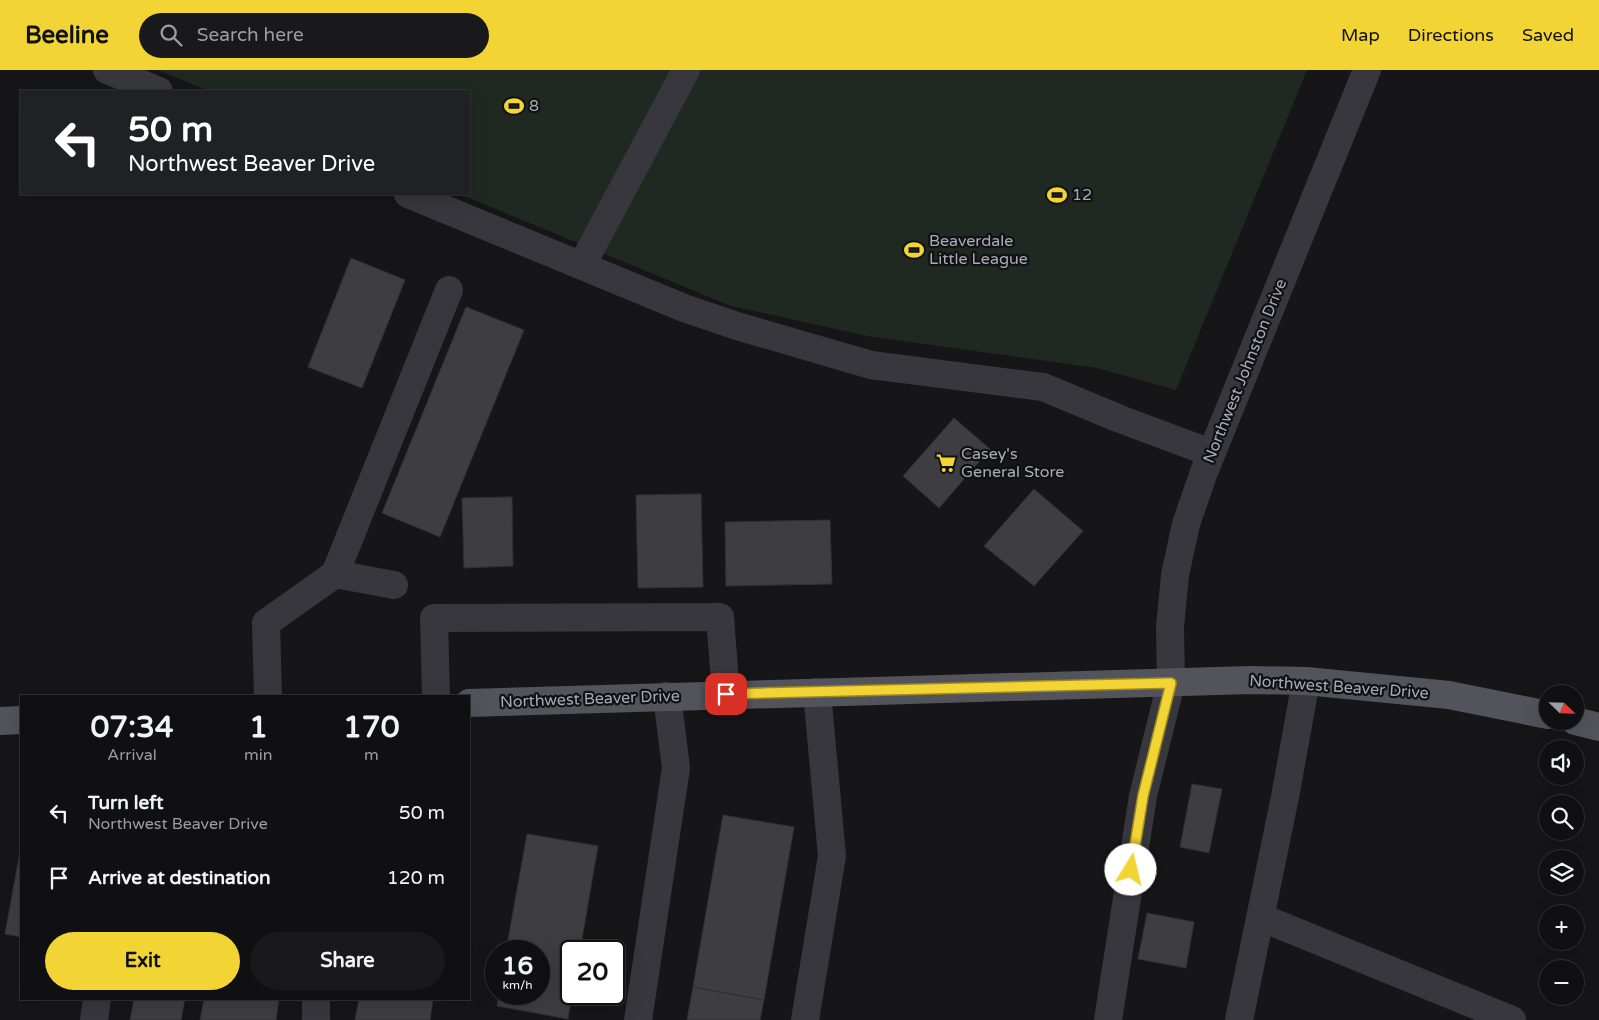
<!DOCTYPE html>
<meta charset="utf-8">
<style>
:root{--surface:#101012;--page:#19191b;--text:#f1f3f6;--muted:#9c9d9f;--line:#303032;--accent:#f2d434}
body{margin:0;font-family:"Varela Round",sans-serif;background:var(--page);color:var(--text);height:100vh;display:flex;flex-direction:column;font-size:19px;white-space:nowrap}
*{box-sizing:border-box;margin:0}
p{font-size:16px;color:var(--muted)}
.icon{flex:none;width:28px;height:28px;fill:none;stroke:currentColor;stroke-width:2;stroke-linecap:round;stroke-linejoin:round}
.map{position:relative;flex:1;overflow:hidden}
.panel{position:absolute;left:20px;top:625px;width:450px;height:305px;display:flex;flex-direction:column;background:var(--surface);border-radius:0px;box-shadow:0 5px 20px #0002,0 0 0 1px var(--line)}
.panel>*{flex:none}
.top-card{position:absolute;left:20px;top:20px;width:450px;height:105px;border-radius:0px;box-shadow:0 5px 20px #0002,0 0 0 1px var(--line);background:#202124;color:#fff;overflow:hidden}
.needle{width:32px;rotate:113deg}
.buttons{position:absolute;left:1539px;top:615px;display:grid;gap:10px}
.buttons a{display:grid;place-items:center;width:45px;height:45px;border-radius:50%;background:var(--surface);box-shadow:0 5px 20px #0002,0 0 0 1px var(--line);font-size:25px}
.speed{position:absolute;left:485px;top:870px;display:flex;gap:10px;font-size:25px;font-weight:700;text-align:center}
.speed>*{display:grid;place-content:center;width:65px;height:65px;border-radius:50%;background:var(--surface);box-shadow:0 5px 20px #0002,0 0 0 1px var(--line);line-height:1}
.speed small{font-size:12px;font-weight:400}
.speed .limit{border:2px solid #111;border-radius:8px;background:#fff;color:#111}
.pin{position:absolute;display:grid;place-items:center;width:42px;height:42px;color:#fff;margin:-21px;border-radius:10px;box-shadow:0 2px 8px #0006}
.me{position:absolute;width:55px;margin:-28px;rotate:9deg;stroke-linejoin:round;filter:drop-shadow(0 0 4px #0008)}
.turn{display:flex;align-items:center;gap:18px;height:105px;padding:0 25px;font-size:22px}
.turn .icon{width:65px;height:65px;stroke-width:2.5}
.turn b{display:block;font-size:35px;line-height:42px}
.eta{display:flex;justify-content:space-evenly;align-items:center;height:85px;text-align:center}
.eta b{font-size:30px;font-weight:700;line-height:35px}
.primary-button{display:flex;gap:10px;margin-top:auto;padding:10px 25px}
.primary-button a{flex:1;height:58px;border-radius:30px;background:var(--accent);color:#111;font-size:20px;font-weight:700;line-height:58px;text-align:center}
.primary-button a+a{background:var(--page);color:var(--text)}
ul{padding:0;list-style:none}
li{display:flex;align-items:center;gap:15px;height:65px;padding:0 25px}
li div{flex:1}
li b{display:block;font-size:19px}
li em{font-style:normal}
header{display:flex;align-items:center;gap:30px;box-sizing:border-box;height:70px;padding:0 25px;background:var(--accent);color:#111}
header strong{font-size:24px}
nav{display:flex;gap:28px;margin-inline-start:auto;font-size:18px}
.search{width:350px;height:45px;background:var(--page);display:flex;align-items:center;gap:12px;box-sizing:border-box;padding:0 18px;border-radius:28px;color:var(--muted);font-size:19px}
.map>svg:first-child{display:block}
</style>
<header>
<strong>Beeline</strong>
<div class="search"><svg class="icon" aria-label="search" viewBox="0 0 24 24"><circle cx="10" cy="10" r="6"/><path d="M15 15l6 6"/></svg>Search here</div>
<nav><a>Map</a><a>Directions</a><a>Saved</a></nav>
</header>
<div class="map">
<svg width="1599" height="950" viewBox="0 0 1599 950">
<rect width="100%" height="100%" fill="#161618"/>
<path fill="#202822" d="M158,0H1307L1176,320L1097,298L867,266L731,236L459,124H469V21H209Z"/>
<path fill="#3e3e42" stroke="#313034" d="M351,188L405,210L362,318L308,297Z
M466,237L524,260L440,467L382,443Z
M954,348L990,379L939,438L903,406Z
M1034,419L1083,461L1034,516L984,476Z
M701,424L703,517L638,518L636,425Z
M512,427L513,496L464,498L462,428Z
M830,450L832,514L726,516L725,452Z
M1192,714L1222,719L1209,783L1180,777Z
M723,745L794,757L764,930L693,917Z
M527,764L598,776L580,881H571L572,924L568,949L497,936L499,924H539V881H506Z
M21,776V867L5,864Z
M1147,843L1194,852L1186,898L1138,889Z
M693,917L764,930L760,950H687Z
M134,929H185L181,950H130Z
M204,929H279L276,950H200Z
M359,929H433L430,950H355Z"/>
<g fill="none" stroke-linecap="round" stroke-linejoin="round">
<path stroke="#37373d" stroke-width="28" d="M107,0L159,21
M408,124L684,238L737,256L871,295L1043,317L1120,349L1211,383
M582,195L686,0
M335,504L394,515
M268,626L266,553L335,504L449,220
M436,626L434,548L720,547L726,625
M1260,847L1512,950
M94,950L97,929
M316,950V929
M638,950L676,698L667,626
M805,950L832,786L817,622
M1108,950L1143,726L1171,613L1170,557L1175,505L1186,454L1204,402L1367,0
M1239,950L1285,727L1306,611"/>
<path stroke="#53535c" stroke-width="28" d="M469,633L1250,610L1306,611L1449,625L1548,645
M0,651L21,650
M1575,651L1599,657"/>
</g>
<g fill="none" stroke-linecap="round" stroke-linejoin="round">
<defs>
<path id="route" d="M726,624L1171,613L1143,726L1131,800"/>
</defs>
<use href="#route" stroke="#9d8a22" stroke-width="12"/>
<use href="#route" stroke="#f2d434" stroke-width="9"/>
</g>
<defs>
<symbol id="stadium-bare" viewBox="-9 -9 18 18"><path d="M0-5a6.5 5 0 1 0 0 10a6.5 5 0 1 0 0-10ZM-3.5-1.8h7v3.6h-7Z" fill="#f2d434" stroke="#111113" stroke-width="2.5" paint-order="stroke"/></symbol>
<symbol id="supermarket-bare" viewBox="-9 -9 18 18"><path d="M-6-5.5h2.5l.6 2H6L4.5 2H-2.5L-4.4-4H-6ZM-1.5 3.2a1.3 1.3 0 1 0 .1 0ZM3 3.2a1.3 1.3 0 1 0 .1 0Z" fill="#f2d434" stroke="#111113" stroke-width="2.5" paint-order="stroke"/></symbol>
</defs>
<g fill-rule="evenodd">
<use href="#stadium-bare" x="500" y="22" width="28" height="28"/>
<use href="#stadium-bare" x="1043" y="111" width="28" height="28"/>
<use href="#stadium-bare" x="900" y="166" width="28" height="28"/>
<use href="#supermarket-bare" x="932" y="379" width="28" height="28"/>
</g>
<g text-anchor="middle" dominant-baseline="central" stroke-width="4.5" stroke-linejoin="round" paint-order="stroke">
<g font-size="16" fill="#a8aab8" stroke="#111113" text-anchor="start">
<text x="529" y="36">8</text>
<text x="1072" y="125">12</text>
<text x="929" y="171">Beaverdale<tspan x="929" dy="18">Little League</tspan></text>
<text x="961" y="384">Casey's<tspan x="961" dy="18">General Store</tspan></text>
</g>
<g font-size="16" fill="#a8aab8" stroke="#111113">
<text transform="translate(1245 301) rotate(-68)">Northwest Johnston Drive</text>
<text transform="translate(1339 617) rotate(4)">Northwest Beaver Drive</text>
<text transform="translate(590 629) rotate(-2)">Northwest Beaver Drive</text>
</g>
</g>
</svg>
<div class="buttons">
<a><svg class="needle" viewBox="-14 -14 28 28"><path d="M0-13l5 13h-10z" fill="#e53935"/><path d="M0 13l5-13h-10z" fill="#9c9d9f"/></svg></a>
<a><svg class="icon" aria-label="sound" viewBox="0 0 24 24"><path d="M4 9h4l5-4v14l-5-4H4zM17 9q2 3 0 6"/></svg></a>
<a><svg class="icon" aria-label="search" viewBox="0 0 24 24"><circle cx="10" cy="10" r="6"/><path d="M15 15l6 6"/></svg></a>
<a><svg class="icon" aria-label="layers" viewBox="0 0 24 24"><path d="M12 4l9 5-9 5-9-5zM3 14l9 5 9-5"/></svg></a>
<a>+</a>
<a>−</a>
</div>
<div class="speed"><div>16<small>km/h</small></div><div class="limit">20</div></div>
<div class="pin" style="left:726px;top:624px;background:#d93025"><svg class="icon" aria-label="arrive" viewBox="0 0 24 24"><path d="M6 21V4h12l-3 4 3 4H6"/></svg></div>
<svg class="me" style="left:1131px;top:800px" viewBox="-20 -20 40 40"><circle r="19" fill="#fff"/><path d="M0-13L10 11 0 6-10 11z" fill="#f2d434"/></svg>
<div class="top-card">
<div class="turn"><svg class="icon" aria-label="left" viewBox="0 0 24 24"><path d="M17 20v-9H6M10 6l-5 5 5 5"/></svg><div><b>50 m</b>Northwest Beaver Drive</div></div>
</div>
<section class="panel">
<div class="eta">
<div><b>07:34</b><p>Arrival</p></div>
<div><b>1</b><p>min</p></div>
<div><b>170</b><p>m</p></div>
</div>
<ul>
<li><svg class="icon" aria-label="left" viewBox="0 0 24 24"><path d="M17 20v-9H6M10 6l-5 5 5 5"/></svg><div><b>Turn left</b><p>Northwest Beaver Drive</p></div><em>50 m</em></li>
<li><svg class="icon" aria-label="arrive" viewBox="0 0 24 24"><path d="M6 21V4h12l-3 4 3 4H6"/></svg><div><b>Arrive at destination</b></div><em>120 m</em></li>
</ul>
<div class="primary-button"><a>Exit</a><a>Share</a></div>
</section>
</div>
